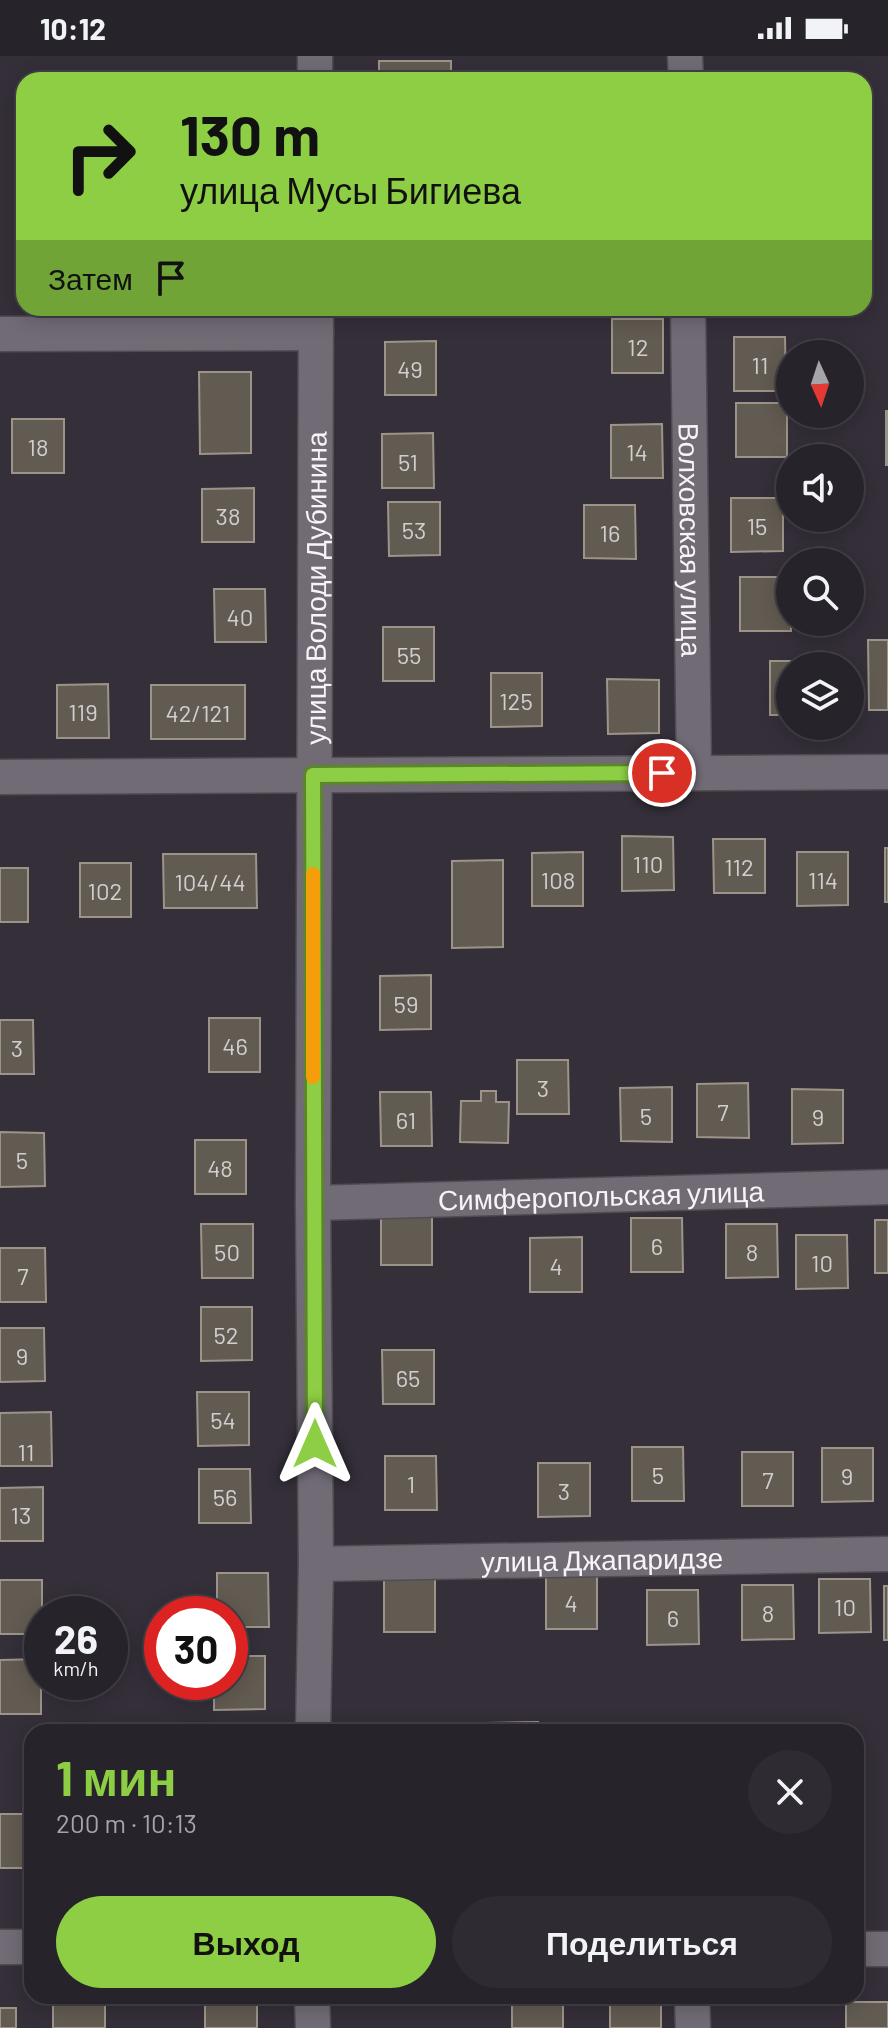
<!DOCTYPE html>
<html lang="ru">
<meta charset="utf-8">
<style>
:root{--surface:#27232b;--page:#2f2b33;--text:#f1f3f6;--muted:#a4a4a9;--line:#434047;--accent:#8dce44}
body{margin:0;font-family:Barlow,sans-serif;background:var(--page);color:var(--text);height:100vh;display:flex;flex-direction:column;font-size:30px;white-space:nowrap}
*{box-sizing:border-box;margin:0}
p{font-size:26px;color:var(--muted)}
.icon{flex:none;width:44px;height:44px;fill:none;stroke:currentColor;stroke-width:2;stroke-linecap:round;stroke-linejoin:round}
.map{position:relative;flex:1;overflow:hidden}
.details{position:absolute;left:24px;top:1668px;width:840px;height:280px;display:flex;flex-direction:column;background:var(--surface);border-radius:24px;box-shadow:0 4px 20px #0003,0 0 0 2px var(--line)}
.details>*{flex:none}
.banner{position:absolute;left:16px;top:16px;width:856px;height:244px;border-radius:24px;box-shadow:0 4px 20px #0003,0 0 0 2px var(--line);background:#8dce44;color:#111;overflow:hidden}
.needle{width:52px;rotate:177deg}
.controls{position:absolute;left:776px;top:284px;display:grid;gap:16px}
.controls a{display:grid;place-items:center;width:88px;height:88px;border-radius:50%;background:var(--surface);box-shadow:0 4px 20px #0003,0 0 0 2px var(--line);font-size:40px}
.speed{position:absolute;left:24px;top:1540px;display:flex;gap:16px;font-size:40px;font-weight:700;text-align:center}
.speed>*{display:grid;place-content:center;width:104px;height:104px;border-radius:50%;background:var(--surface);box-shadow:0 4px 20px #0003,0 0 0 2px var(--line);line-height:1}
.speed small{font-size:20px;font-weight:400}
.speed .limit{border:12px solid #d22;background:#fff;color:#111}
.pin{position:absolute;display:grid;place-items:center;width:68px;height:68px;color:#fff;margin:-34px;border:4px solid #fff;border-radius:50%;box-shadow:0 2px 8px #0007}
.me{position:absolute;width:88px;margin:-44px;rotate:0deg;stroke-linejoin:round;filter:drop-shadow(0 0 6px #0008)}
.turn{display:flex;align-items:center;gap:28px;height:168px;padding:0 32px;font-size:36px}
.turn .icon{width:104px;height:104px;stroke-width:2.5}
.turn b{display:block;font-size:56px;line-height:68px}
.then{display:flex;align-items:center;height:76px;padding:0 32px;background:#0003;gap:16px;font-size:30px}
.round{display:grid;place-items:center;flex:none;width:84px;height:84px;border-radius:42px;background:var(--page)}
.headline{display:flex;align-items:center;justify-content:space-between;height:136px;padding:0 32px}
h1{font-size:48px;font-weight:700;line-height:60px;color:var(--accent)}
.action{display:flex;gap:16px;margin-top:auto;padding:16px 32px}
.action a{flex:1;height:92px;border-radius:48px;background:var(--accent);color:#111;font-size:32px;font-weight:700;line-height:92px;text-align:center}
.action a+a{background:var(--page);color:var(--text)}
.status{display:flex;justify-content:space-between;align-items:center;height:56px;padding:0 40px;background:var(--surface);direction:ltr}
.status svg{height:22px;fill:currentColor}
.map>svg:first-child{display:block}
</style>
<div class="status"><b>10:12</b><svg viewBox="0 0 49 12"><path d="M0 12V9h3v3zM5 12V6h3v6zM10 12V3h3v9zM15 12V0h3v12zM26 1h20v11H26zM47 4h2v5h-2z"/></svg></div>
<div class="map">
<svg width="888" height="1972" viewBox="0 0 888 1972">
<rect width="100%" height="100%" fill="#342f39"/>
<path fill="#625b51" stroke="#9c9489" stroke-width="2" d="M379,5H451V24H379Z
M381,252H432V255H381Z
M612,263H663V317H612Z
M734,281H785L786,335H734Z
M436,285V339H385V286Z
M199,316H251V397L200,398Z
M736,347H787V401H736Z
M886,355H888V409H886Z
M12,363H64V417H12Z
M662,368L663,422H611V369Z
M433,377L434,432H382V378Z
M254,432V486H202V433Z
M731,442H783V495L731,496Z
M388,446H440V499L389,500Z
M584,449H635L636,503L584,502Z
M740,521H790L791,575H740Z
M214,533H265L266,586H215Z
M383,571H434V625H383Z
M868,584H888V654H869Z
M770,605H821V610H790V659H770Z
M491,617H542V670L491,671Z
M607,623L659,624V677L608,678Z
M108,628L109,682H57V629Z
M151,629H245V683H151Z
M622,780L673,781L674,834L622,835Z
M713,783H765V837H714Z
M885,792H888V846H885Z
M583,796V850H532V797Z
M797,796H848V849L797,850Z
M163,798H256L257,852H164Z
M503,804V891L452,892V805Z
M80,807H131V861H80Z
M0,812H28V866H0Z
M431,919V973L380,974V920Z
M209,962H260V1016H209Z
M0,964H33L34,1018H0Z
M517,1004H568L569,1058H517Z
M748,1027L749,1082L697,1081V1028Z
M672,1031V1086L621,1085L620,1032Z
M792,1033L843,1034V1087L792,1088Z
M481,1035H496V1046H509L508,1087L460,1086L461,1045H481Z
M380,1036H431L432,1090H381Z
M0,1076L44,1077L45,1130L0,1131Z
M195,1084H246V1138H195Z
M381,1155H432V1209H381Z
M631,1162H682L683,1216H631Z
M875,1164H888V1217H875Z
M201,1168H253V1222H202Z
M726,1168H777L778,1221L726,1222Z
M796,1179H847L848,1232L796,1233Z
M582,1181V1236H530V1182Z
M0,1192H45L46,1246H0Z
M201,1251H252V1304L201,1305Z
M0,1272H44L45,1325L0,1326Z
M382,1294H434V1348H383Z
M197,1336H249V1389L198,1390Z
M51,1356L52,1410H0V1357Z
M632,1391H683L684,1445H632Z
M822,1392H873V1445L822,1446Z
M742,1396H793V1450H742Z
M385,1400H436L437,1454H385Z
M538,1407H590V1460L538,1461Z
M199,1413H250L251,1467H199Z
M43,1431V1485H0V1432Z
M217,1517H268L269,1571H230V1558H217Z
M546,1519H597V1573H546Z
M435,1522V1576H384V1523Z
M819,1523H870L871,1576L819,1577Z
M0,1524H42V1578H0Z
M742,1529H793L794,1583L742,1584Z
M884,1530H888V1584H884Z
M647,1534H698L699,1588L647,1589Z
M230,1600H265V1653L214,1654V1626H230Z
M41,1603V1658H0V1604Z
M538,1666V1676H487L486,1667Z
M856,1756H859L860,1810H856Z
M0,1758H32V1812H0Z
M563,1940V1972H512V1941Z
M53,1942H105V1972H53Z
M205,1944H257V1972H205Z
M661,1945V1972H610V1946Z
M846,1946H888V1972H846Z
M0,1952H16V1972H0Z"/>
<g fill="none" stroke-linecap="round" stroke-linejoin="round">
<defs>
<g id="street">
<path d="M315,0V24"/>
<path d="M685,0L686,24"/>
<path id="s1" d="M688,252L694,717"/>
<path d="M0,278L316,277"/>
<path d="M0,721L888,716"/>
<path id="s2" d="M313,1147L888,1131"/>
<path id="s3" d="M316,1508L888,1498"/>
<path id="s4" d="M313,1676L316,1508L313,1147L316,252"/>
<path d="M0,1891H32"/>
<path d="M856,1893H888"/>
<path d="M312,1940L313,1972"/>
<path d="M692,1940L693,1972"/>
</g>
</defs>
<use href="#street" stroke="#514c54" stroke-width="37"/>
<use href="#street" stroke="#716b76" stroke-width="34"/>
</g>
<g fill="none" stroke-linecap="round" stroke-linejoin="round">
<defs>
<path id="route" d="M315,1388L313,719L662,717"/>
</defs>
<use href="#route" stroke="#5c862c" stroke-width="20"/>
<use href="#route" stroke="#8dce44" stroke-width="14"/>
<path stroke="#f59e0b" stroke-width="14" d="M313,1021V818"/>
</g>
<g text-anchor="middle" dominant-baseline="central" stroke-width="8" stroke-linejoin="round" paint-order="stroke">
<g font-size="24" fill="#d2cdcf">
<text x="638" y="290">12</text>
<text x="760" y="308">11</text>
<text x="410" y="312">49</text>
<text x="38" y="390">18</text>
<text x="637" y="395">14</text>
<text x="408" y="405">51</text>
<text x="228" y="459">38</text>
<text x="757" y="469">15</text>
<text x="414" y="473">53</text>
<text x="610" y="476">16</text>
<text x="240" y="560">40</text>
<text x="409" y="598">55</text>
<text x="516" y="644">125</text>
<text x="83" y="655">119</text>
<text x="198" y="656">42/121</text>
<text x="648" y="807">110</text>
<text x="739" y="810">112</text>
<text x="558" y="823">108</text>
<text x="823" y="823">114</text>
<text x="210" y="825">104/44</text>
<text x="105" y="834">102</text>
<text x="406" y="947">59</text>
<text x="235" y="989">46</text>
<text x="17" y="991">3</text>
<text x="543" y="1031">3</text>
<text x="723" y="1055">7</text>
<text x="646" y="1059">5</text>
<text x="818" y="1060">9</text>
<text x="406" y="1063">61</text>
<text x="22" y="1103">5</text>
<text x="220" y="1111">48</text>
<text x="657" y="1189">6</text>
<text x="227" y="1195">50</text>
<text x="752" y="1195">8</text>
<text x="822" y="1206">10</text>
<text x="556" y="1209">4</text>
<text x="23" y="1219">7</text>
<text x="226" y="1278">52</text>
<text x="22" y="1299">9</text>
<text x="408" y="1321">65</text>
<text x="223" y="1363">54</text>
<text x="26" y="1395">11</text>
<text x="658" y="1418">5</text>
<text x="847" y="1419">9</text>
<text x="768" y="1423">7</text>
<text x="411" y="1427">1</text>
<text x="564" y="1434">3</text>
<text x="225" y="1440">56</text>
<text x="21" y="1458">13</text>
<text x="571" y="1546">4</text>
<text x="845" y="1550">10</text>
<text x="768" y="1556">8</text>
<text x="673" y="1561">6</text>
</g>
<g font-size="28" fill="#f7f3f9" stroke="#342f39">
<text stroke="none"><textPath href="#s1" startOffset="232">Волховская улица</textPath></text>
<text stroke="none"><textPath href="#s4" startOffset="1144">улица Володи Дубинина</textPath></text>
<text stroke="none"><textPath href="#s2" startOffset="288">Симферопольская улица</textPath></text>
<text stroke="none"><textPath href="#s3" startOffset="286">улица Джапаридзе</textPath></text>
</g>
</g>
</svg>
<div class="controls">
<a><svg class="needle" viewBox="-14 -14 28 28"><path d="M0-13l5 13h-10z" fill="#e53935"/><path d="M0 13l5-13h-10z" fill="#a4a4a9"/></svg></a>
<a><svg class="icon" aria-label="sound" viewBox="0 0 24 24"><path d="M4 9h4l5-4v14l-5-4H4zM17 9q2 3 0 6"/></svg></a>
<a><svg class="icon" aria-label="search" viewBox="0 0 24 24"><circle cx="10" cy="10" r="6"/><path d="M15 15l6 6"/></svg></a>
<a><svg class="icon" aria-label="layers" viewBox="0 0 24 24"><path d="M12 4l9 5-9 5-9-5zM3 14l9 5 9-5"/></svg></a>
</div>
<div class="speed"><div>26<small>km/h</small></div><div class="limit">30</div></div>
<div class="pin" style="left:662px;top:717px;background:#d93025"><svg class="icon" aria-label="arrive" viewBox="0 0 24 24"><path d="M6 21V4h12l-3 4 3 4H6"/></svg></div>
<svg class="me" style="left:315px;top:1388px" viewBox="-20 -20 40 40"><path d="M0-17L14 15 0 8-14 15z" fill="#8dce44" stroke="#fff" stroke-width="4"/></svg>
<div class="banner">
<div class="turn"><svg class="icon" aria-label="right" viewBox="0 0 24 24"><path d="M7 20v-9h11M14 6l5 5-5 5"/></svg><div><b>130 m</b>улица Мусы Бигиева</div></div>
<div class="then">Затем<svg class="icon" aria-label="arrive" viewBox="0 0 24 24"><path d="M6 21V4h12l-3 4 3 4H6"/></svg></div>
</div>
<section class="details">
<div class="headline"><div><h1>1 мин</h1><p>200 m · 10:13</p></div><a class="round"><svg class="icon" aria-label="close" viewBox="0 0 24 24"><path d="M6 6l12 12M18 6L6 18"/></svg></a></div>
<div class="action"><a>Выход</a><a>Поделиться</a></div>
</section>
</div>
